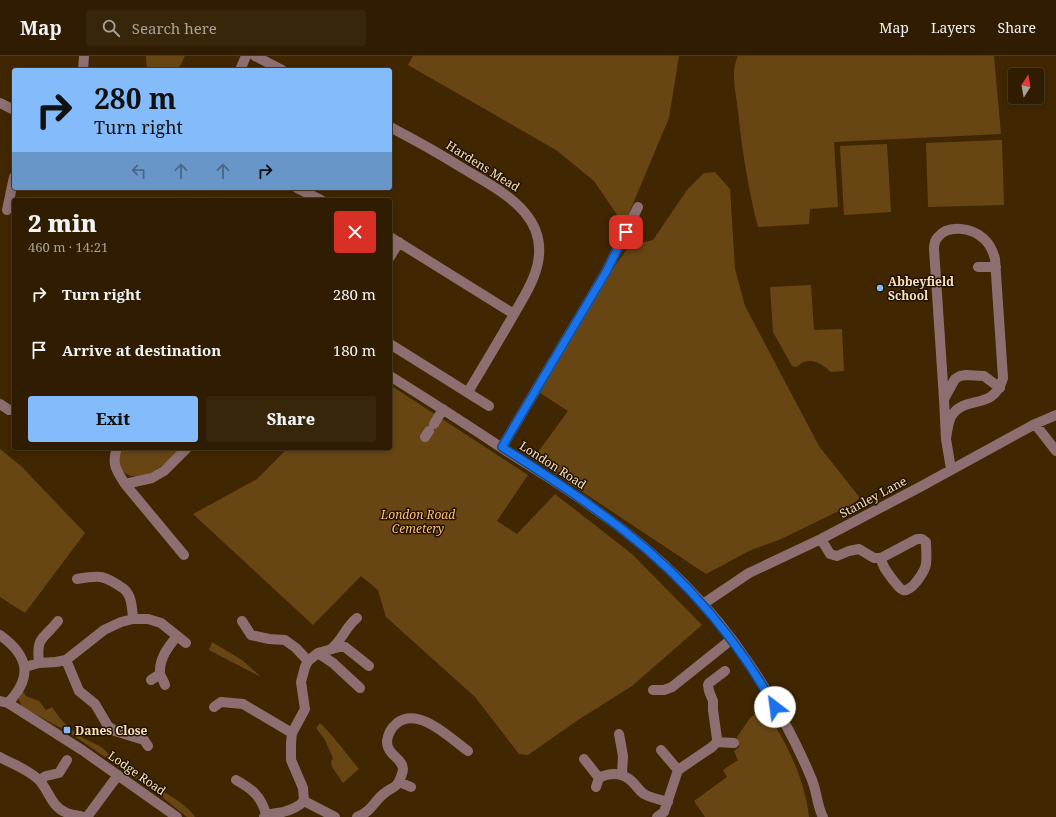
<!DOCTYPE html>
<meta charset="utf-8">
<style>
:root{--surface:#301d01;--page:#38260b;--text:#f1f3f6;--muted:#a8a299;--line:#4b3b23;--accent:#84bcfb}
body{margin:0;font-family:"Noto Serif",serif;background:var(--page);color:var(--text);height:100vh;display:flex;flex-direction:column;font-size:15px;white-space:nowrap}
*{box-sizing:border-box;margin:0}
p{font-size:13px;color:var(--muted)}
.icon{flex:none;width:22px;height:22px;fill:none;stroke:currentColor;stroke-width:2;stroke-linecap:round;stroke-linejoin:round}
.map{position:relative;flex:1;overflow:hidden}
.details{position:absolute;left:12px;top:142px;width:380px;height:252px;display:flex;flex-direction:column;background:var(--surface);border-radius:4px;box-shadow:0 2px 6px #0003,0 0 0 1px var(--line)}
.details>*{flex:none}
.top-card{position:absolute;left:12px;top:12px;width:380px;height:122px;border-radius:4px;box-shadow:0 2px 6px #0003,0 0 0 1px var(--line);background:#84bcfb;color:#111;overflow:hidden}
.needle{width:26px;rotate:11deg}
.controls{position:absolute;left:1008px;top:12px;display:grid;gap:8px}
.controls a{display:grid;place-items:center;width:36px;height:36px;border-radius:4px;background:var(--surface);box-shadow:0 2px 6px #0003,0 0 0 1px var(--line);font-size:20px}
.pin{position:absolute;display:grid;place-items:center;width:34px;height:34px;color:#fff;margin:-17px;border-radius:8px;box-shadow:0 2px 6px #0006}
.me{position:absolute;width:44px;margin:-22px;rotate:330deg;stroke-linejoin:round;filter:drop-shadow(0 0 3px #0008)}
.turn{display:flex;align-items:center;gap:14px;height:84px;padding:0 16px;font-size:18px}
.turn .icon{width:52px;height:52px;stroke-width:2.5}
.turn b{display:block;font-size:28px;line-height:34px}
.lanes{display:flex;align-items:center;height:38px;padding:0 16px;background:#0003;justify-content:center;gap:20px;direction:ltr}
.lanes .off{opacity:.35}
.round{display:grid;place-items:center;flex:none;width:42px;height:42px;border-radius:4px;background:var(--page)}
.headline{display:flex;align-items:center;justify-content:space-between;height:68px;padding:0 16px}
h1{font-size:24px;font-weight:800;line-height:30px}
.primary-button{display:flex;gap:8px;margin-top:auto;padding:8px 16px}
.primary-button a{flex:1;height:46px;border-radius:4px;background:var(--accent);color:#111;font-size:16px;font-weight:800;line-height:46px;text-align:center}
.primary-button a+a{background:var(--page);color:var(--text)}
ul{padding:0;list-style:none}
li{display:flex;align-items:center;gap:12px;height:56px;padding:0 16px}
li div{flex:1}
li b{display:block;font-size:15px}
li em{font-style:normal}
header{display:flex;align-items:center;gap:24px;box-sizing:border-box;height:56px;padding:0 20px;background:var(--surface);border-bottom:1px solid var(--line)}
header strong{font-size:19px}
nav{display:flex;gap:22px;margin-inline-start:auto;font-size:14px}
.search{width:280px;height:36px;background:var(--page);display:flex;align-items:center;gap:10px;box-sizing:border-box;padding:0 14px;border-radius:4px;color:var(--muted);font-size:15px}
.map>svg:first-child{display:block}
</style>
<header>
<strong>Map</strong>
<div class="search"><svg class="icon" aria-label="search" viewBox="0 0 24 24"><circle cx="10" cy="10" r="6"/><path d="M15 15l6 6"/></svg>Search here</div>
<nav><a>Map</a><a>Layers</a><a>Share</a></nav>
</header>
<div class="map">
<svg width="1056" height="761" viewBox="0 0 1056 761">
<rect width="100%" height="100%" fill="#402701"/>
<path fill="#684614" d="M146,0H185L178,14H147Z
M413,0H679L669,62L624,169L594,125L556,94L408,9Z
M738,0H994L1001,78L834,86L838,151L810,153L809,168L758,171C748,132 742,94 738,55C736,37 730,16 738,0Z
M1002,84L1004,149L928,151L926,87Z
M887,88L891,156L844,159L840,90Z
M715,116L730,133L735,213L745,250L819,390L860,442L851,449L779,484L751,494L706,518L533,403L568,355L540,337L610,217L629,190L653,184L687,134L704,117Z
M811,229L814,274L842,273L844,315L831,316C824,310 815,302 804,306C801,307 799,310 796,311L792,310L773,276L770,231Z
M390,329L528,419L497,465L517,478L555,438L632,498L702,569L632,630L578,664L528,699L519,698L475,641L386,561L378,534L361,520L313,569L193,458L257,423L288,392H390Z
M120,392H180C172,400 164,409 155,415C142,423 120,424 118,404C118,401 119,396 120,392Z
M0,393L22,411L85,477L25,557L0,541Z
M212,586L242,604L261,621L209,594Z
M23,635L26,640L39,645L46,654L52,651C59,662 69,673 80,680C90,687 102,688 108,698L113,699C114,703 118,706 122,706L125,710L137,718L138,721L144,726L147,724C161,736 187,747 195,761H187L157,737L70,677L22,651L18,641Z
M755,642H757C782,678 804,717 809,761H705L694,745L727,721L723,714L738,704L734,695L739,691L737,681L750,662L759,654Z
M320,667C335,681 346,698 359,713L343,727L332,711L331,706L333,702L325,684L316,672Z"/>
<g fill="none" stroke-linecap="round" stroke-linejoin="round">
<path stroke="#8e6f71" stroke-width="10" d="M255,0L282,14
M83,14L84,0
M240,14L246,0
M0,47L14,54
M390,71C415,84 440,98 464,113C505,137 556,163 534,220C529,234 520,247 513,260C498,286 483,311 468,336
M297,132L321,144
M7,154L14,121
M390,181L514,258
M390,201L399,186
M978,211H996
M390,288L489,350
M390,320C430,345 469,370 508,396C538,415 568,433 596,454C656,496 710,548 750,609C773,643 797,687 812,724C817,736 817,750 823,761
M944,343L955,323L960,320L966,319L984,320L1000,332
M0,348L9,354
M434,368L443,353
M1035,368L1056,395
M425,381L429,375
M946,383C947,376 948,367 951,361C963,338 994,356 1003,322L995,203C993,195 990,188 983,182C972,172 948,168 938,181C935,184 934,189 934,193L944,343L946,383L951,413
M502,391L606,216L638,151
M117,392C111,408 117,415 125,428L152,422L164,415L187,392
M125,428L184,499
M821,483L830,498L837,500L849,495L859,493L874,502H881L917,483H922L926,486C926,493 927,501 926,508C925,515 912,536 903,534C899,533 896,527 893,524C888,517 882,511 881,502
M77,523C101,519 104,519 124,533C132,540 132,552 133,563
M703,548L749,517L821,483L920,431L1035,368L1056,359
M242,565L251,579L269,583L285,584L296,592L308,605
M0,579C29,600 33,621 8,647
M332,592C343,583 346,570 357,562
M318,597L333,607L360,632
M66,604L79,635L95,648L108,670L115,675L144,684L148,690
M39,607C36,580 43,584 58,565
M25,611L39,607L56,606L66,604L104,574L121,566L133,563H148L161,567L186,587
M151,624L160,618
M165,629C164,625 160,620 160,617C159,602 169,590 177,580
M653,634H664L672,631L732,583
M0,645L8,647L82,694L177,761
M214,651L221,646L243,648L292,677
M619,678L623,700L622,719
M717,686V683L713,654V645L709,635L708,629L709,627L725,615
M661,694L678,714
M0,701C14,709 25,712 38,723C48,732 50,749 65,756C70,759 78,759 83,761
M584,703L599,722L596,731
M599,722C608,717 620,716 629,723C635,727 638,734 644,738C651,742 661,744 668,746
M39,724L46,720L59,717L67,704
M236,724C252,733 261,740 266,758
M399,726L411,731
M304,745L303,732L291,704V687L292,677L305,653L301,626L305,611L308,605L318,597L339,591H345L369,610
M87,761L118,719
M264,761C269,756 276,758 283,756C291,754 298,751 304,745L335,761
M357,761C373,755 374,744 386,736C391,732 395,732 398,727C400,724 403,716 403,713C402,701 387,700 387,685C388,677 391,672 397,667C419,650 451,683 468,695
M657,761L664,756L678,714L712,691L717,686L734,687"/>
</g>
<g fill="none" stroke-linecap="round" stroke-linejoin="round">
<defs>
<path id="route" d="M626,176L606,216L502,391C533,411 565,431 595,453C669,505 731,572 775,651"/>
</defs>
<use href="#route" stroke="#114b97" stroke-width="10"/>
<use href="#route" stroke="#1a73e8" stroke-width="7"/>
</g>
<g fill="#84bcfb" stroke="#211200" stroke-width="1.5">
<circle cx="880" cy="232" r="4"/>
<rect x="63" y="670" width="8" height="8" rx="2"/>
</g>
<g text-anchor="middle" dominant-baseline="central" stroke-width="3" stroke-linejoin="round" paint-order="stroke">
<g font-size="12" fill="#fbe0bf" stroke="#211200">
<text transform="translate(483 110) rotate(32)">Hardens Mead</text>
<text transform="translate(553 409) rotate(33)">London Road</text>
<text transform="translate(873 441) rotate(-28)">Stanley Lane</text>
<text transform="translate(137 717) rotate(35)">Lodge Road</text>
</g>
<g font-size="12" font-weight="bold" fill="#fbe0bf" stroke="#211200" text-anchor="start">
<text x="888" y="225">Abbeyfield<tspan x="888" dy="14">School</tspan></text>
<text x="75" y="674">Danes Close</text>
</g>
<g font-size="12" font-style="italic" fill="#fdc070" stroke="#211200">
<text x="418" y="458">London Road<tspan x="418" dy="14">Cemetery</tspan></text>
</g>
</g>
</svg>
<div class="controls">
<a><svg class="needle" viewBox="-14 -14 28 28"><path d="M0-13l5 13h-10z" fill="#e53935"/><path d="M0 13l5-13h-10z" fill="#a8a299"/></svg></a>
</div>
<div class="pin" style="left:626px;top:176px;background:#d93025"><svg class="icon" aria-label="arrive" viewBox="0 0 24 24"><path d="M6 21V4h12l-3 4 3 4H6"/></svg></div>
<svg class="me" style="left:775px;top:651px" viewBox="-20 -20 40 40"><circle r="19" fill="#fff"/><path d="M0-13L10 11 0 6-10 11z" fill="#1a73e8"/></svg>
<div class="top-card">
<div class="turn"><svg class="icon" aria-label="right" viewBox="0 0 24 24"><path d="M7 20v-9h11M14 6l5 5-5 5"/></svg><div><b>280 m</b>Turn right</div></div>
<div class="lanes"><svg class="icon off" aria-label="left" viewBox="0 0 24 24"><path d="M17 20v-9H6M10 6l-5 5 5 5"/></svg><svg class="icon off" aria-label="ahead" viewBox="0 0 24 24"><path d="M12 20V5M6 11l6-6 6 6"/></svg><svg class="icon off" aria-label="ahead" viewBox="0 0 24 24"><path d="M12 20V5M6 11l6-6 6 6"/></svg><svg class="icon" aria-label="right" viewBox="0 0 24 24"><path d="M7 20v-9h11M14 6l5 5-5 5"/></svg></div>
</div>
<section class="details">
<div class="headline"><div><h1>2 min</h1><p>460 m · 14:21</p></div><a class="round" style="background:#d93025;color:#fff"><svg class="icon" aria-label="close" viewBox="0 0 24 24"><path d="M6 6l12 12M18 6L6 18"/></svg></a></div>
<ul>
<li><svg class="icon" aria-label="right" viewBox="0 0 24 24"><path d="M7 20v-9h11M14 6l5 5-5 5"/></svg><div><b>Turn right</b></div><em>280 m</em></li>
<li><svg class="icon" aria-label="arrive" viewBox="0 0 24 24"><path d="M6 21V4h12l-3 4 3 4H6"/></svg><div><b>Arrive at destination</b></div><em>180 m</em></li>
</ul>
<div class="primary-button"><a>Exit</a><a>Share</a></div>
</section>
</div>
